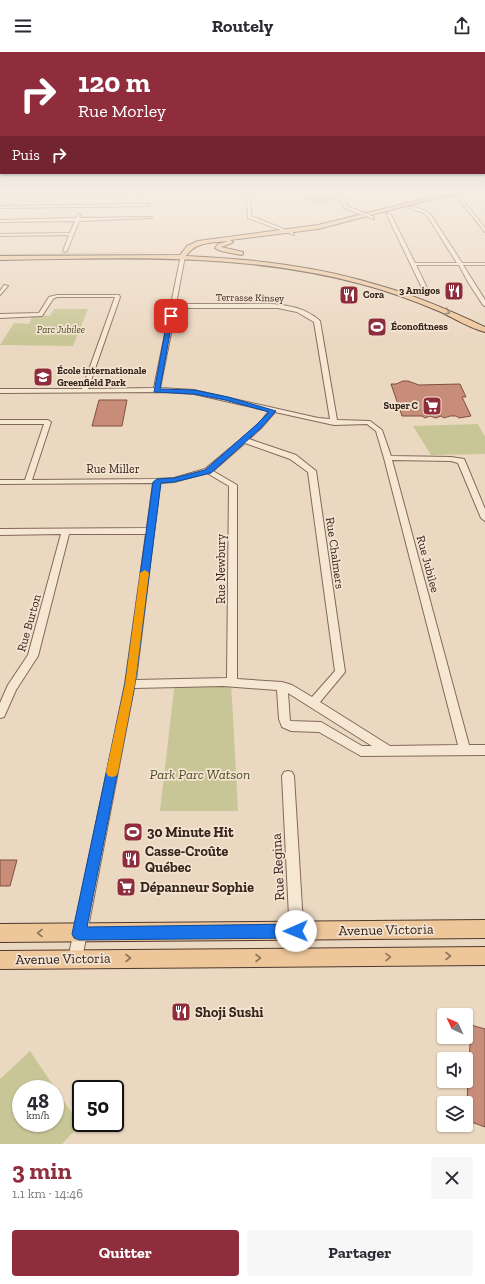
<!DOCTYPE html>
<html lang="fr">
<meta charset="utf-8">
<style>
:root{--surface:#fff;--page:#f7f7f7;--text:#2b2b33;--muted:#7c7c81;--accent:#8f2d3d}
body{margin:0;font-family:"Zilla Slab",serif;background:var(--page);color:var(--text);height:100vh;display:flex;flex-direction:column;font-size:15px;white-space:nowrap}
*{box-sizing:border-box;margin:0}
p{font-size:13px;color:var(--muted)}
.icon{flex:none;width:22px;height:22px;fill:none;stroke:currentColor;stroke-width:2;stroke-linecap:round;stroke-linejoin:round}
.map{position:relative;height:1092px;overflow:hidden}
.sheet{display:flex;flex-direction:column;background:var(--surface);flex:1}
.sheet>*{flex:none}
.banner{position:absolute;left:0px;top:0px;width:485px;height:122px;box-shadow:0 1px 3px #0004;background:#8f2d3d;color:#fff;overflow:hidden}
.needle{width:26px;rotate:314deg}
.buttons{position:absolute;left:437px;top:956px;display:grid;gap:8px}
.buttons a{display:grid;place-items:center;width:36px;height:36px;border-radius:4px;background:var(--surface);box-shadow:0 1px 3px #0004;font-size:20px}
.speed{position:absolute;left:12px;top:1028px;display:flex;gap:8px;font-size:20px;font-weight:700;text-align:center}
.speed>*{display:grid;place-content:center;width:52px;height:52px;border-radius:50%;background:var(--surface);box-shadow:0 1px 3px #0004;line-height:1}
.speed small{font-size:10px;font-weight:400}
.speed .limit{border:2px solid #111;border-radius:6px;background:#fff;color:#111}
.pin{position:absolute;display:grid;place-items:center;width:34px;height:34px;color:#fff;margin:-17px;border-radius:8px;box-shadow:0 2px 6px #0006}
.me{position:absolute;width:44px;margin:-22px;rotate:269deg;stroke-linejoin:round;filter:drop-shadow(0 0 3px #0008)}
.turn{display:flex;align-items:center;gap:14px;height:84px;padding:0 12px;font-size:18px}
.turn .icon{width:52px;height:52px;stroke-width:2.5}
.turn b{display:block;font-size:28px;line-height:34px}
.then{display:flex;align-items:center;height:38px;padding:0 12px;background:#0003;gap:8px;font-size:15px}
.round{display:grid;place-items:center;flex:none;width:42px;height:42px;border-radius:4px;background:var(--page)}
.headline{display:flex;align-items:center;justify-content:space-between;height:68px;padding:0 12px}
h1{font-size:24px;font-weight:700;line-height:30px;color:var(--accent)}
.action{display:flex;gap:8px;margin-top:auto;padding:8px 12px}
.action a{flex:1;height:46px;border-radius:4px;background:var(--accent);color:#fff;font-size:16px;font-weight:700;line-height:46px;text-align:center}
.action a+a{background:var(--page);color:var(--text)}
header{display:flex;justify-content:space-between;align-items:center;height:52px;padding:0 12px;background:var(--surface);font-size:18px;font-weight:700}
.map>svg:first-child{display:block}
</style>
<header><svg class="icon" aria-label="menu" viewBox="0 0 24 24"><path d="M4 6h16M4 12h16M4 18h16"/></svg>Routely<svg class="icon" aria-label="share" viewBox="0 0 24 24"><path d="M12 15V3M7 8l5-5 5 5M5 13v7h14v-7"/></svg></header>
<div class="map">
<svg width="485" height="1092" viewBox="0 0 485 1092">
<rect width="100%" height="100%" fill="#ebd8c1"/>
<path fill="#c8c696" fill-rule="evenodd" d="M304,138H328L334,153H307Z
M142,200H172L0,204V202Z
M54,257H88L73,294L0,293L14,271L29,272L32,265L40,263L50,264Z
M478,372L485,385V402L431,403L413,374Z
M175,629H231L238,759H160Z
M30,999L80,1073L62,1092H0V1027ZM21,1037H55V1071H21Z"/>
<path fill="#c78d79" stroke="#815041" d="M403,329H408L419,333L460,332L466,345H462L471,364L459,366L456,364H450L444,366L441,364L436,366L430,364L425,366L422,364H402L391,332H396Z
M99,348H127L122,374H92Z
M0,808H17L10,834H0Z
M471,973L485,977V1075L466,1068Z"/>
<g fill="none" stroke-linecap="round" stroke-linejoin="round">
<defs>
<path id="minor" d="M246,138H250L251,164L294,181V183L248,166Z
M337,138H341L347,154L374,165V167L344,156Z
M154,140L153,142L0,145V143Z
M456,143L462,147L485,176V180L460,149L455,145Z
M150,152L149,154L0,156V154Z
M411,154L426,159L431,163L462,211H485V213H463L485,248V254L483,253L468,230L459,213H416L428,238L422,243H418V241L423,238L386,161L391,163L415,211H457L428,165L424,161L410,156Z
M78,162L81,163L80,166L150,165L152,166L79,169L67,199L65,200L63,199L69,183L0,184V182L70,181L75,169L0,170V168L76,166Z
M181,203L185,204L176,252C196,252 215,252 234,252C262,252 298,248 320,269L337,368L370,369L382,378L391,404L451,405L464,407L465,409L485,457V469L481,466L458,411L451,409L392,408L469,693H485V703L361,704L319,680L291,679L282,675L279,667L277,638L223,634L134,636L82,907L80,912L75,914L70,912L68,907L125,632L146,482H69L38,604L16,638L4,665L0,666V651L8,633L28,603L61,482L0,483V477L147,476L153,431L0,432V428H25L44,372H0V368H48L51,370L32,428L157,427L174,426L205,417L257,374L269,359L194,342L165,340L0,341V337H82L115,245H57L53,247L42,264L0,266V262L39,261L49,245L57,243H119L120,245L88,337L154,336ZM176,256H278L297,260L314,270L330,367L318,366L194,338L160,336ZM275,360L334,373L367,372L376,379L384,406L458,693L390,694L320,650L345,620L316,419L296,403L249,387L261,376ZM245,391L290,407L308,420L335,619L312,645L292,633L282,630L237,627V433L213,419ZM207,421L229,434L227,626L136,628L160,431L174,430ZM288,641L372,694H362L321,670L290,669Z
M4,233L8,234L0,243V239Z
M288,719L292,720L294,724L305,905L303,910L298,912L293,910L291,905L282,724L284,720Z"/>
<path id="major" d="M476,138H484L432,147L318,177L230,188L233,190L232,191L221,195L243,200V202L241,203L221,199L215,196L218,192L229,189C213,191 196,189 186,204C252,207 318,214 381,234C417,244 451,259 485,275V280C470,276 455,267 441,260C415,249 388,239 361,232C243,200 121,206 0,208V204L180,203L187,194L198,189L318,173L432,145Z
M485,868V886L0,890V872Z
M485,895V913L0,917V899Z"/>
</defs>
<use href="#minor" stroke="#83695a" stroke-width="2"/>
<use href="#major" stroke="#51392e" stroke-width="2"/>
<use href="#minor" fill="#f6e7d3" fill-rule="evenodd"/>
<use href="#major" fill="#edc69a" fill-rule="evenodd"/>
</g>
<defs><path id="oneway-chevron" d="M-2-3.5L2.5 0L-2 3.5" fill="none" stroke-width="1.6" stroke-linecap="round" stroke-linejoin="round"/></defs>
<g stroke="#90765c">
<use href="#oneway-chevron" transform="translate(447 260) rotate(24)"/>
<use href="#oneway-chevron" transform="translate(40 881) rotate(-180)"/>
<use href="#oneway-chevron" transform="translate(448 904)"/>
<use href="#oneway-chevron" transform="translate(388 905) rotate(-1)"/>
<use href="#oneway-chevron" transform="translate(128 906)"/>
<use href="#oneway-chevron" transform="translate(258 906)"/>
</g>
<linearGradient id="sky" x2="0" y2="1"><stop stop-color="#8cb8d2"/><stop offset="0.48" stop-color="#f6ede3"/><stop offset="1" stop-color="#f6ede3" stop-opacity="0"/></linearGradient>
<rect width="485" height="290" fill="url(#sky)"/>
<path fill="#1a73e8" stroke="#114b97" d="M171,263L173,264L160,337L194,338L228,345L276,359L261,376L211,421L174,430L161,431L135,632L87,875L296,872L301,874L303,879L301,884L296,886L79,888L74,886L72,882L125,632L153,430L157,427L174,426L205,418L256,373L269,360L225,348L194,342L154,340L168,264Z"/>
<path fill="#f59e0b" d="M145,518L149,521L135,632L118,720L116,724L112,725L108,724L106,720L125,632L140,521Z"/>
<defs>
<symbol id="restaurant-square" viewBox="-11 -11 22 22"><rect x="-9" y="-9" width="18" height="18" rx="4" fill="#8f2d3d" stroke="#f3e3d0"/><path d="M-5-6h1v4h1v-4h1v4h1v-4h1v5L-1.5 .5V6h-2V.5L-5-1ZM5-6V6H3V1.5H1.5Q1.5-4 5-6Z" fill="#fff"/></symbol>
<symbol id="stadium-square" viewBox="-11 -11 22 22"><rect x="-9" y="-9" width="18" height="18" rx="4" fill="#8f2d3d" stroke="#f3e3d0"/><path d="M0-5a6.5 5 0 1 0 0 10a6.5 5 0 1 0 0-10ZM-3.5-1.8h7v3.6h-7Z" fill="#fff"/></symbol>
<symbol id="school-square" viewBox="-11 -11 22 22"><rect x="-9" y="-9" width="18" height="18" rx="4" fill="#8f2d3d" stroke="#f3e3d0"/><path d="M0-5L7-2L0 1L-7-2ZM-4 1L0 2.5L4 1V4Q0 6-4 4Z" fill="#fff"/></symbol>
<symbol id="supermarket-square" viewBox="-11 -11 22 22"><rect x="-9" y="-9" width="18" height="18" rx="4" fill="#8f2d3d" stroke="#f3e3d0"/><path d="M-6-5.5h2.5l.6 2H6L4.5 2H-2.5L-4.4-4H-6ZM-1.5 3.2a1.3 1.3 0 1 0 .1 0ZM3 3.2a1.3 1.3 0 1 0 .1 0Z" fill="#fff"/></symbol>
</defs>
<g fill-rule="evenodd">
<use href="#restaurant-square" x="443" y="228" width="22" height="22"/>
<use href="#restaurant-square" x="338" y="232" width="22" height="22"/>
<use href="#stadium-square" x="366" y="264" width="22" height="22"/>
<use href="#school-square" x="32" y="314" width="22" height="22"/>
<use href="#supermarket-square" x="421" y="343" width="22" height="22"/>
<use href="#stadium-square" x="122" y="769" width="22" height="22"/>
<use href="#restaurant-square" x="120" y="796" width="22" height="22"/>
<use href="#supermarket-square" x="115" y="824" width="22" height="22"/>
<use href="#restaurant-square" x="170" y="949" width="22" height="22"/>
</g>
<g text-anchor="middle" dominant-baseline="central" stroke-width="3.5" stroke-linejoin="round" paint-order="stroke">
<g font-size="10" font-weight="bold" fill="#34251d" stroke="#f3e3d0" text-anchor="start">
<text x="440" y="239" text-anchor="end">3 Amigos</text>
<text x="363" y="243">Cora</text>
<text x="391" y="275">Éconofitness</text>
<text x="57" y="319">École internationale<tspan x="57" dy="12">Greenfield Park</tspan></text>
<text x="418" y="354" text-anchor="end">Super C</text>
</g>
<g font-size="10" fill="#34251d" stroke="#f3e3d0">
<text transform="translate(250 246) rotate(1)">Terrasse Kinsey</text>
</g>
<g font-size="10" font-style="italic" fill="#4b4f25" stroke="#f3e3d0">
<text x="61" y="278">Parc Jubilee</text>
</g>
<g font-size="12" fill="#34251d" stroke="#f3e3d0">
<text x="113" y="417">Rue Miller</text>
<text transform="translate(335 501) rotate(82)">Rue Chalmers</text>
<text transform="translate(428 512) rotate(75)">Rue Jubilee</text>
<text transform="translate(221 517) rotate(-90)">Rue Newbury</text>
<text transform="translate(29 571) rotate(-74)">Rue Burton</text>
</g>
<g font-size="14" font-style="italic" fill="#4b4f25" stroke="#f3e3d0">
<text x="200" y="722">Park Parc Watson</text>
</g>
<g font-size="14" font-weight="bold" fill="#34251d" stroke="#f3e3d0" text-anchor="start">
<text x="147" y="780">30 Minute Hit</text>
<text x="145" y="799">Casse-Croûte<tspan x="145" dy="16">Québec</tspan></text>
<text x="140" y="835">Dépanneur Sophie</text>
<text x="195" y="960">Shoji Sushi</text>
</g>
<g font-size="14" fill="#34251d" stroke="#f3e3d0">
<text transform="translate(278 815) rotate(-93)">Rue Regina</text>
<text transform="translate(386 878) rotate(-1)">Avenue Victoria</text>
<text transform="translate(63 907) rotate(-1)">Avenue Victoria</text>
</g>
</g>
</svg>
<div class="buttons">
<a><svg class="needle" viewBox="-14 -14 28 28"><path d="M0-13l5 13h-10z" fill="#e53935"/><path d="M0 13l5-13h-10z" fill="#7c7c81"/></svg></a>
<a><svg class="icon" aria-label="sound" viewBox="0 0 24 24"><path d="M4 9h4l5-4v14l-5-4H4zM17 9q2 3 0 6"/></svg></a>
<a><svg class="icon" aria-label="layers" viewBox="0 0 24 24"><path d="M12 4l9 5-9 5-9-5zM3 14l9 5 9-5"/></svg></a>
</div>
<div class="speed"><div>48<small>km/h</small></div><div class="limit">50</div></div>
<div class="pin" style="left:171px;top:264px;background:#d93025"><svg class="icon" aria-label="arrive" viewBox="0 0 24 24"><path d="M6 21V4h12l-3 4 3 4H6"/></svg></div>
<svg class="me" style="left:296px;top:879px" viewBox="-20 -20 40 40"><circle r="19" fill="#fff"/><path d="M0-13L10 11 0 6-10 11z" fill="#1a73e8"/></svg>
<div class="banner">
<div class="turn"><svg class="icon" aria-label="right" viewBox="0 0 24 24"><path d="M7 20v-9h11M14 6l5 5-5 5"/></svg><div><b>120 m</b>Rue Morley</div></div>
<div class="then">Puis<svg class="icon" aria-label="right" viewBox="0 0 24 24"><path d="M7 20v-9h11M14 6l5 5-5 5"/></svg></div>
</div>
</div>
<section class="sheet">
<div class="headline"><div><h1>3 min</h1><p>1.1 km · 14:46</p></div><a class="round"><svg class="icon" aria-label="close" viewBox="0 0 24 24"><path d="M6 6l12 12M18 6L6 18"/></svg></a></div>
<div class="action"><a>Quitter</a><a>Partager</a></div>
</section>
